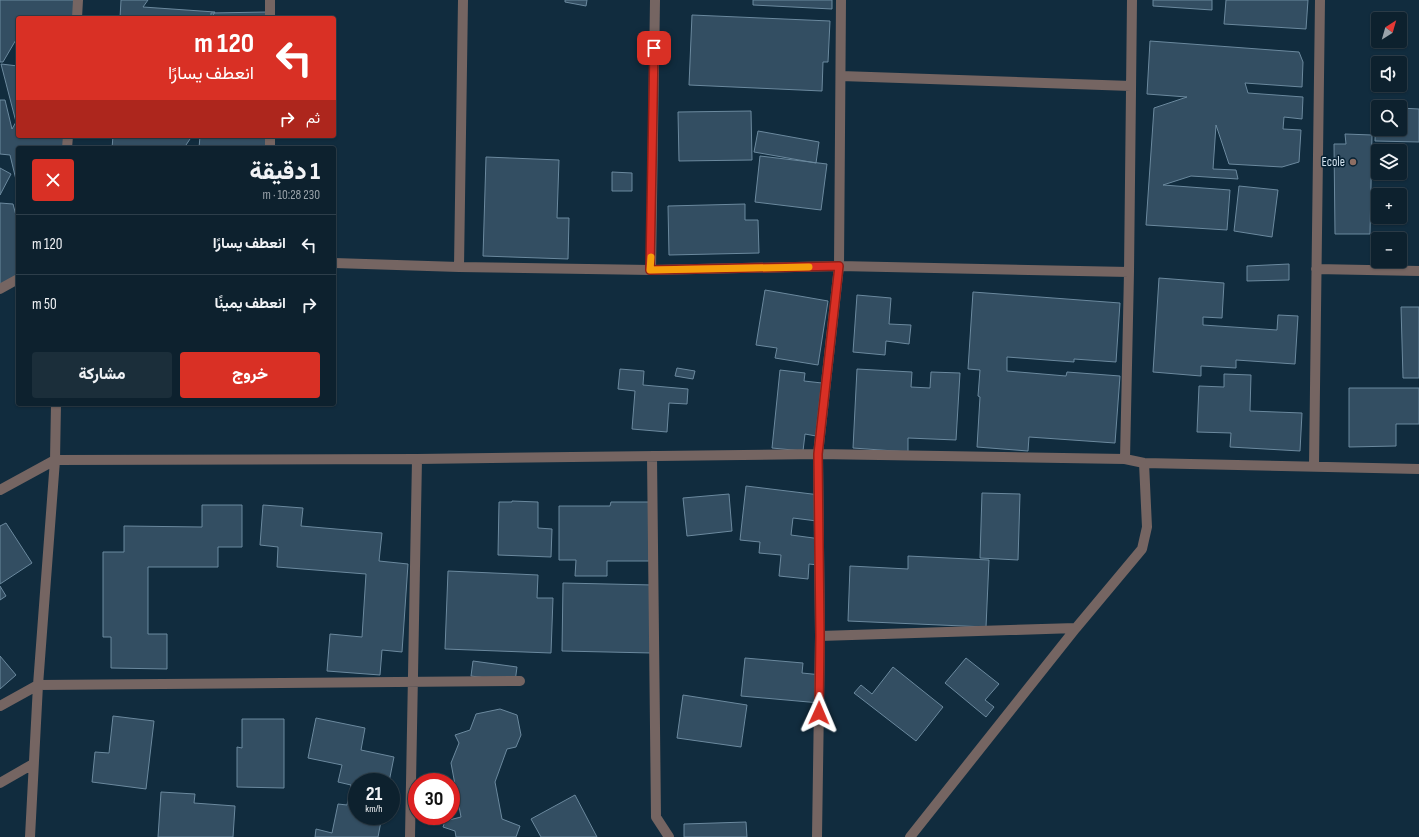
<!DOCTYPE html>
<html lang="ar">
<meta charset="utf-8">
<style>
:root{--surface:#0d212e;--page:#1b2e3a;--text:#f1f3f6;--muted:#9aa3aa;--line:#2d3e4a;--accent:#d93025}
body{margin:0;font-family:"Sofia Sans Condensed",Vazirmatn,sans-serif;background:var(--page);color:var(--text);direction:rtl;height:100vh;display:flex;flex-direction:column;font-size:15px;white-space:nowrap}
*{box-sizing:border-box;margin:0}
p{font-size:13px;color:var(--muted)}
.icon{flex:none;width:22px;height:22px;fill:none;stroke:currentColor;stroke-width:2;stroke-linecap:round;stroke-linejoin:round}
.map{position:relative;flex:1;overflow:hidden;direction:ltr}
.sheet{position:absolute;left:16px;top:146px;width:320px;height:260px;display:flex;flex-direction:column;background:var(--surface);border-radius:4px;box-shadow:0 1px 3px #0004,0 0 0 1px var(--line);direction:rtl}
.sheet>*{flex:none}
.banner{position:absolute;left:16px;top:16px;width:320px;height:122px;border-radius:4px;box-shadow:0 1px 3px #0004,0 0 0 1px var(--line);direction:rtl;background:#d93025;color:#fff;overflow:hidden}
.needle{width:26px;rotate:37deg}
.tools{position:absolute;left:1371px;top:12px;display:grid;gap:8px}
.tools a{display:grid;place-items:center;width:36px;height:36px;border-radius:4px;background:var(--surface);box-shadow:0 1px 3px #0004,0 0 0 1px var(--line);font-size:20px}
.speed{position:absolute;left:348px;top:773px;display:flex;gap:8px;font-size:20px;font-weight:700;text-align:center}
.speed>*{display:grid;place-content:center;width:52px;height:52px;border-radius:50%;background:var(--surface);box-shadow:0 1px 3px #0004,0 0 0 1px var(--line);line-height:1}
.speed small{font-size:10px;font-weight:400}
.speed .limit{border:6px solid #d22;background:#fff;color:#111}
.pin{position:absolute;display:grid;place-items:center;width:34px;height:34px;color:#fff;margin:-17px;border-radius:8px;box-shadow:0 2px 6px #0006}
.me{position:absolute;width:44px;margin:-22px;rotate:1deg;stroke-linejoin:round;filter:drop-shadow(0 0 3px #0008)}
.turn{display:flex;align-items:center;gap:14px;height:84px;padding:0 16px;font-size:18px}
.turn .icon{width:52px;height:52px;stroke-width:2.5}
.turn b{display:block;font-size:28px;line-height:34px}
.then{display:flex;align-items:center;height:38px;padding:0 16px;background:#0003;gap:8px;font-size:15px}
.round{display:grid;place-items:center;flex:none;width:42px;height:42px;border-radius:4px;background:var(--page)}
.summary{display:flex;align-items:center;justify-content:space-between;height:68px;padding:0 16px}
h1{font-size:24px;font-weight:800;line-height:30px}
.button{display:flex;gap:8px;margin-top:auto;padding:8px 16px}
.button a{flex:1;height:46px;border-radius:4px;background:var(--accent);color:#fff;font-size:16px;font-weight:800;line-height:46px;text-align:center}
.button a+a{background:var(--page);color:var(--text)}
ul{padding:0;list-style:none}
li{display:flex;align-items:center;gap:12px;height:60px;padding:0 16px;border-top:1px solid var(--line)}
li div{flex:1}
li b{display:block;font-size:15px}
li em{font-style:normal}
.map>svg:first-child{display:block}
</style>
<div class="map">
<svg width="1419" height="837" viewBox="0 0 1419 837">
<rect width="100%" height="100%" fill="#112c3e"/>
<path fill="#334e62" stroke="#6b899e" d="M0,0H75L74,18H18L17,38L3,62H0Z
M121,0H148L143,7L215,12L211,18H120Z
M565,0H587L586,6L565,2Z
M753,0H832V9L753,5Z
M1153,0H1212V10L1153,6Z
M1226,0H1308L1306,29L1224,24Z
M267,12V18H211V13Z
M692,15L830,21L828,62H823L822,91L689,85Z
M1150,41L1299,52L1303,62L1302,87L1245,83L1248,93L1303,97L1302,119L1284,117L1283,129L1301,130L1299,162L1282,167L1229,164L1216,125L1213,169L1236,170L1238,179L1191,176L1163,185L1230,190L1227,230L1146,225L1154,108L1187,97L1147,94Z
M1,64L18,66V136H70L69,148H18V188L10,155L0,154V100H5L12,129L16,122Z
M1376,107L1378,108V129H1400V108L1419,109V142L1375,141Z
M751,111L752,160L679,161L678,112Z
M758,131L819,142L816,163L754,152Z
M1345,134L1372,135L1370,234H1335L1334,144H1346Z
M113,136H192L184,148H112Z
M200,136H271V148H199Z
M760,156L827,164L821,210L755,202Z
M486,157L559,160L557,218H569L568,259L483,256Z
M0,168L11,174L0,195Z
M612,172L632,173V191H612Z
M1239,186L1278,190L1272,237L1234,231Z
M0,203L13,204L18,223V282L0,286Z
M745,204V220H758L759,253L669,255L668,206Z
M1289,264V280L1247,281V266Z
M1159,278L1224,283L1222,318L1203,317V325L1277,330L1278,315L1298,316L1295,364L1236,360V368L1201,366V376L1153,372Z
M765,290L828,301L818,365L775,358L777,348L756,345Z
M973,292L1120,303L1116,362L1074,359V362L1007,357V371L1066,376L1067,372L1120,376L1115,443L1029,437L1028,451L977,447L980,397L978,396L980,370L968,369Z
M857,295L891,298L889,324L911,325L909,344L886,341L885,355L853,352Z
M1401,307H1419V378H1403Z
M677,368L695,371L693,379L675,376Z
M620,369L644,371L643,385L688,389L687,404L669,403L667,432L632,429L635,391L618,389Z
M857,369L912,372L911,387L930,388L931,372L960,373L956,440L908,438V452L853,448Z
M780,370L805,373L804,381L822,383L816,436L805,434L803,451L772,448Z
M1224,374L1251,375L1250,411L1302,413L1300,451L1230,447L1231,433L1197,432L1199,386L1224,387Z
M1349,388H1419V424H1396V446L1349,447Z
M746,486L820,495L817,521L793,518L791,535L821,539L818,565L809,564L808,579L779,576L781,555L759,553L760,542L740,540Z
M982,493L1020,494L1018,560L980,558Z
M729,494L732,531L687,536L683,498Z
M512,501L538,502V528L552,529L551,557L498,555L499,502H512Z
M611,502H649V561H607V576H575L576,560H559V506H610Z
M202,505H242V547H218V567H148V634H167V669L111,668V637H103V552H124V526L202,527Z
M263,505L303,508L301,526L382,533L379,561L408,564L402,652L382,650L380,675L327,671L330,634L362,637L366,574L277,567L278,547L260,545Z
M6,523L32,563L0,584V526Z
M908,556L989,560L986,627L848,621L850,566L908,569Z
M448,571L538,575L537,598H553L551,653L445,649Z
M563,583L653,585L652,653L562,651Z
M0,586L6,596L0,600Z
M0,656L16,675L0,689Z
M745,658L803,663L802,673L822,675L820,703L741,696Z
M966,658L999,684L985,700L994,707L986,717L945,683Z
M473,661L517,667L515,682L471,676Z
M893,667L943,707L916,741L854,693L861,685L872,694Z
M683,695L747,705L741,747L677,738Z
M500,709L517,715L521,735L516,747L507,749L495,782L502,819L520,826L516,837H456L455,831L443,827L445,821L461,817L451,763L459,743L455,735L470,730L476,714Z
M113,716L154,721L146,789L92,782L95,752L109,753Z
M316,718L365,728L361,750L394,757L389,782H357V816H382L378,837H315L316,829L332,833L338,804L347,805L351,785L338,782L342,765L308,758Z
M242,719H284V788L237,787V747L242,748Z
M161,792L195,794L194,803L235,806L233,837H158Z
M575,795L597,837H541L531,819Z
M746,822L747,837H684V824Z"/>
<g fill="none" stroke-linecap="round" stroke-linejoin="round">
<path stroke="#756562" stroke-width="10" d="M270,0V18
M77,18L78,0
M841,76L1131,86
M270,136V148
M67,148L68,136
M334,263L459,267L651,270L839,266L1129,272
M459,267L463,0
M1316,269L1419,271
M651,270L655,0
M0,289L18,279
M652,456L656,817L669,837
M1125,459L1129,272L1132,0
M1314,466L1320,0
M0,490L55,460L417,459L818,454L1125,459L1144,463L1419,469
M820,636L1076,628
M0,706L38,685L520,681
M0,783L33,764
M30,837L38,685L55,460L56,404
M410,837L417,459
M817,837L820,636L818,454L839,266L841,0
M910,837L1076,628L1142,549L1147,527L1144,463"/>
</g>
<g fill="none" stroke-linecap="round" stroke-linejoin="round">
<defs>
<path id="route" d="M654,48L650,270L839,266L818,454L820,636L819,713"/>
</defs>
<use href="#route" stroke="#8d1f18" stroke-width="10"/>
<use href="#route" stroke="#d93025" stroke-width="7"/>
<path stroke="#f59e0b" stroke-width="7" d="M651,257L650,270L809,267"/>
</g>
<circle fill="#8d6e63" stroke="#072234" stroke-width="1.5" cx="1353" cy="162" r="4"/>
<g text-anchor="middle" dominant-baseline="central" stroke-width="3" stroke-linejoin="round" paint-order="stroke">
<g font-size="13" fill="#d2e2ee" stroke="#072234" text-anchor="end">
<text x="1345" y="162">Ecole</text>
</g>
</g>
</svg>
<div class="tools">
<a><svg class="needle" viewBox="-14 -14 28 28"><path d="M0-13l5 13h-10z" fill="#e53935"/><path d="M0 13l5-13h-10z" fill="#9aa3aa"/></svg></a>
<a><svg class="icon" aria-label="sound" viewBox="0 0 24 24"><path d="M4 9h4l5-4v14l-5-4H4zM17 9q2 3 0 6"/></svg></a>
<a><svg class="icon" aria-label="search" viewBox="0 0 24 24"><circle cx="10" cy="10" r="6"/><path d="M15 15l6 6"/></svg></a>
<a><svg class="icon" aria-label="layers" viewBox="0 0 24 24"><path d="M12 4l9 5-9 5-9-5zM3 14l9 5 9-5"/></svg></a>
<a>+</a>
<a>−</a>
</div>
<div class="speed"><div>21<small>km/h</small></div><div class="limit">30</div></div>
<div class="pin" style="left:654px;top:48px;background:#d93025"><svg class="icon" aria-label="arrive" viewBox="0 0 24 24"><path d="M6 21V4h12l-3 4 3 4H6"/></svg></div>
<svg class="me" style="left:819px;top:713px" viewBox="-20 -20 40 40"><path d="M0-17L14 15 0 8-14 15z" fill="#d93025" stroke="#fff" stroke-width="4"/></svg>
<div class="banner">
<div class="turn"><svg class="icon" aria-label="left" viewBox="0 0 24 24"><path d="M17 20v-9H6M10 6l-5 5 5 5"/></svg><div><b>120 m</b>انعطف يسارًا</div></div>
<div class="then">ثم<svg class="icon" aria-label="right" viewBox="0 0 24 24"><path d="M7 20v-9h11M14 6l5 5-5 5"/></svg></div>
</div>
<section class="sheet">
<div class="summary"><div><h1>1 دقيقة</h1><p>230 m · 10:28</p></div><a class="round" style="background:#d93025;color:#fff"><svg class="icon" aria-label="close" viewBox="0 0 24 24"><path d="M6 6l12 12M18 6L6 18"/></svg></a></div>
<ul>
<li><svg class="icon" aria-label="left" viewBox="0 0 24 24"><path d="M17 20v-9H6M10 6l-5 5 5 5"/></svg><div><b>انعطف يسارًا</b></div><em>120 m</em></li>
<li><svg class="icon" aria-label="right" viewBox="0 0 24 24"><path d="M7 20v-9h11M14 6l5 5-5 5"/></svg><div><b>انعطف يمينًا</b></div><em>50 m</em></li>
</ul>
<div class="button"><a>خروج</a><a>مشاركة</a></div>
</section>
</div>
